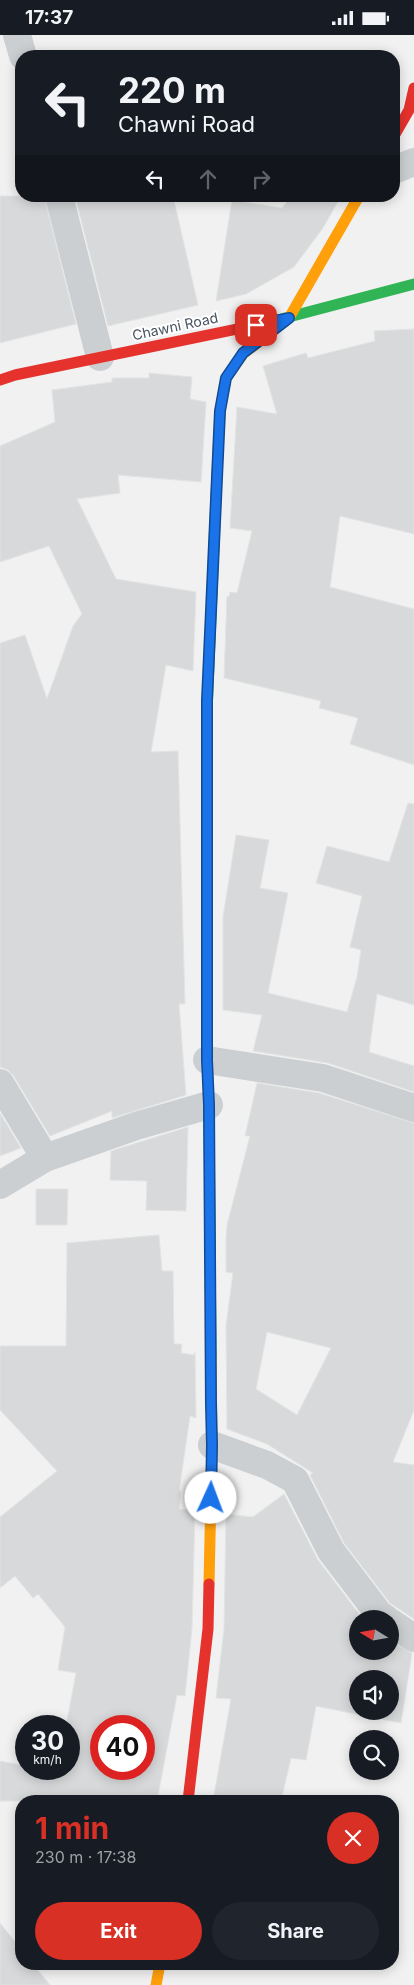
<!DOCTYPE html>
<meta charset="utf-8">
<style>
:root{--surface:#171b24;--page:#20242c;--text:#f1f3f6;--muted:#9ea1a6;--accent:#d93025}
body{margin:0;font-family:Inter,sans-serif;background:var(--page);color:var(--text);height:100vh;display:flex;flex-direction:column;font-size:19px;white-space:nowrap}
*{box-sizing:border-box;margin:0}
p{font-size:16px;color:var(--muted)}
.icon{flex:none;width:28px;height:28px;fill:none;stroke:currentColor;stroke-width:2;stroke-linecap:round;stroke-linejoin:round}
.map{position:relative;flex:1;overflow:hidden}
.panel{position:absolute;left:15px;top:1760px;width:384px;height:175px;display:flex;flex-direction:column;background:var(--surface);border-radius:20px;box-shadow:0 2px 12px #0003}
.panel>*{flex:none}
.guide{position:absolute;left:15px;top:15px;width:385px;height:152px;border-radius:20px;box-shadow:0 2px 12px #0003;background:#171b24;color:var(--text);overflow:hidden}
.needle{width:32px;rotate:281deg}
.tools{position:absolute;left:349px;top:1575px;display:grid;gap:10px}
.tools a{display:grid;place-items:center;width:50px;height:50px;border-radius:50%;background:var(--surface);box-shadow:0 2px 12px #0003;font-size:25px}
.speed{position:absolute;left:15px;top:1680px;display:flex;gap:10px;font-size:25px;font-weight:700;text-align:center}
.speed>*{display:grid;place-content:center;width:65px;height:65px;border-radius:50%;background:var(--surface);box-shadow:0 2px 12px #0003;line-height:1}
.speed small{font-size:12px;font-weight:400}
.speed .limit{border:8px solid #d22;background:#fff;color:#111}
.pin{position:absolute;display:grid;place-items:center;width:42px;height:42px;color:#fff;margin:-21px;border-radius:10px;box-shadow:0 2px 8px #0006}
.me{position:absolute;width:55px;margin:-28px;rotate:2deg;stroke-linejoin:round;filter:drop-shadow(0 0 4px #0008)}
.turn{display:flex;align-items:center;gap:18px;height:105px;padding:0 20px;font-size:22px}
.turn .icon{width:65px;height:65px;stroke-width:2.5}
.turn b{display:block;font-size:35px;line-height:42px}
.lanes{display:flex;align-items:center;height:48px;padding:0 20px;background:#0003;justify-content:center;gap:25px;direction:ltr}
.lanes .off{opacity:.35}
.round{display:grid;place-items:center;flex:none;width:52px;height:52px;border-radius:26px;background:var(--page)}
.overview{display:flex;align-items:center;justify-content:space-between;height:85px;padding:0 20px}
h1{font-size:30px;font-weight:700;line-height:38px;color:var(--accent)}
.action{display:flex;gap:10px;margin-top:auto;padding:10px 20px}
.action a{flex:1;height:58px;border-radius:30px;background:var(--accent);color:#fff;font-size:20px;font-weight:700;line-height:58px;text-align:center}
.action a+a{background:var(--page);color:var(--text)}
.status{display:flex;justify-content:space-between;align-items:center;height:35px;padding:0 25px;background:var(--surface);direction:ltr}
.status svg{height:14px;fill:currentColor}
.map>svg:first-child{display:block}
</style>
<div class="status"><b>17:37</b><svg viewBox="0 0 49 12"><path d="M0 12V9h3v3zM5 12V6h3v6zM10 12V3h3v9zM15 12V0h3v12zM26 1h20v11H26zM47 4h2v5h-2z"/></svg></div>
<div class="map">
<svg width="414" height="1950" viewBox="0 0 414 1950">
<rect width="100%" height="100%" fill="#f1f1f1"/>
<path fill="#d8d9da" stroke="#e2e3e3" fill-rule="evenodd" d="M0,161H44L76,289L0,308Z
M75,161H173L198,270L108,291Z
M292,161H341L323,193L294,232L246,259L216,266L232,165L282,173Z
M414,294V499L340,481L330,552L414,574V730L350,709L358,683L319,673L321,666L224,643L227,561L229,562L230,557L237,558L252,496L230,493L237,372L277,379L263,331L306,318L308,323L375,306L374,296Z
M149,338L192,342L190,364L206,367L201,447L118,440L120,458L77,464L116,544L196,557L193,636L166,630L151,717L178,716L185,969H179L186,1060L112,1083V1076L50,1101L13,1040L8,1035L0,1032V608L25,600L47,664L73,591L82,579L49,511L0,527V411L55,387L52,355L112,347V343H149Z
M408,768L414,769V970L377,959L369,1017L414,1031V1057L328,1028L253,1016L262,980L223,975V882L236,800L269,805L260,853L288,858L268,958L347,977L357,942L361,915L350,912L362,861L316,848L327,811L389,827Z
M257,1048L319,1058L414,1088V1375L393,1427L414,1430V1584L390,1568L344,1508L310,1440L313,1438L267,1409L227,1394L226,1291L233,1238L226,1237V1205L227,1190L250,1101H245ZM267,1297L331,1313L297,1380L256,1354Z
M0,1078L21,1113L0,1121Z
M188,1092L186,1176L146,1175L147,1146L110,1145L111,1116Z
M36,1154H68L67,1190H36Z
M159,1200L162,1236H173L174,1309H182L181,1318L194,1320L195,1317L196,1383L190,1381L179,1456H181L179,1474L195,1476L192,1593L185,1661L177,1660L157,1766H0V1726L26,1731V1734H38L57,1737V1734H69V1691H66L76,1638L58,1635L65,1592L38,1559L33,1563L15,1541L0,1553V1482L57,1436L0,1375V1311H66L67,1208ZM101,1691H144V1734H101Z
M284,1459L318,1525L363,1584H358V1616H390V1606L412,1618L401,1688L316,1671L306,1725L291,1723L281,1766H213L231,1664L216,1663L224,1594L226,1479L253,1482ZM358,1644H390V1676H358Z
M0,1888L21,1914V1929H33L50,1950H0Z"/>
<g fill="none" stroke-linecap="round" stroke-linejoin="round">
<path stroke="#cccfd2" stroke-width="28" d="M17,0L23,21
M394,135L414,127
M59,161L100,322
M207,1025L323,1043L414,1073
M0,1048L45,1123
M0,1150L45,1123L136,1091L209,1070
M212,1410L267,1430L295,1445L331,1516L379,1579L386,1584
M390,1587L414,1603"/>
<path stroke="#30b455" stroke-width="11" d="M266,288L414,249
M207,677L217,438
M209,1075L211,1322"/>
<path stroke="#ff9f0a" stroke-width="11" d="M217,438L220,376L226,343L243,319L289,283L359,161
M207,677V1025L209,1075
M209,1549L212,1410L211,1322
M156,1950L160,1929"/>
<path stroke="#e5322d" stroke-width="11" d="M394,101L409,75L414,53
M0,345L15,340L266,288
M188,1766L208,1594L209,1549"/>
</g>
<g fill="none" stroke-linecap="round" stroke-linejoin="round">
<defs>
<path id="route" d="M211,1463L212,1410L211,1369L209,1070L207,1025V665L220,376L226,343L243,318L289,283L256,290"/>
</defs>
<use href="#route" stroke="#114b97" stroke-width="12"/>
<use href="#route" stroke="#1a73e8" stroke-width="9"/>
</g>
<g text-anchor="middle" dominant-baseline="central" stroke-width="4" stroke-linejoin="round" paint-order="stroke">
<g font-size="14" fill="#47535e" stroke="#fff">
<text transform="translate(175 291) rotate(-12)">Chawni Road</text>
</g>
</g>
</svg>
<div class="tools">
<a><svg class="needle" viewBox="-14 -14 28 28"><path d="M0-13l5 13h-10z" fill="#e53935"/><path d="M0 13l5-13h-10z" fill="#9ea1a6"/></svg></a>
<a><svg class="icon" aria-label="sound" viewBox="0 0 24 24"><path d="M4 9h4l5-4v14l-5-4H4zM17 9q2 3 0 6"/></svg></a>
<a><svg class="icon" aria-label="search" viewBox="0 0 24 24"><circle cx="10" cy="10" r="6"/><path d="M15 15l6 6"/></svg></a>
</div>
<div class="speed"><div>30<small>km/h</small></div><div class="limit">40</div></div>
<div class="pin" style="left:256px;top:290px;background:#d93025"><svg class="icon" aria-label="arrive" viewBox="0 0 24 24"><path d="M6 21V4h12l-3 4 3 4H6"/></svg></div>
<svg class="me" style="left:211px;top:1463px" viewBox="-20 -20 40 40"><circle r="19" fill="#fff"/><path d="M0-13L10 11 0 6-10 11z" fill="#1a73e8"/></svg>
<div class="guide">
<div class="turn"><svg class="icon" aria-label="left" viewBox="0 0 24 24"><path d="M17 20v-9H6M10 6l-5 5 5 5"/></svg><div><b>220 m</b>Chawni Road</div></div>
<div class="lanes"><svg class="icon" aria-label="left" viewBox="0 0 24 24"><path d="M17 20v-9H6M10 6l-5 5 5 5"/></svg><svg class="icon off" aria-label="ahead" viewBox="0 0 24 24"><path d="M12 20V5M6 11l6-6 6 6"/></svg><svg class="icon off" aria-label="right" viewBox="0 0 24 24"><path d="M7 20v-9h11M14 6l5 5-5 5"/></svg></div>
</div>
<section class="panel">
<div class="overview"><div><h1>1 min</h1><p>230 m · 17:38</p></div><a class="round" style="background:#d93025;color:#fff"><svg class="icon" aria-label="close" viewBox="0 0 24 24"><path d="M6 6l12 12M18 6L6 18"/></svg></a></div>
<div class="action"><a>Exit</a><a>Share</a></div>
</section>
</div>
